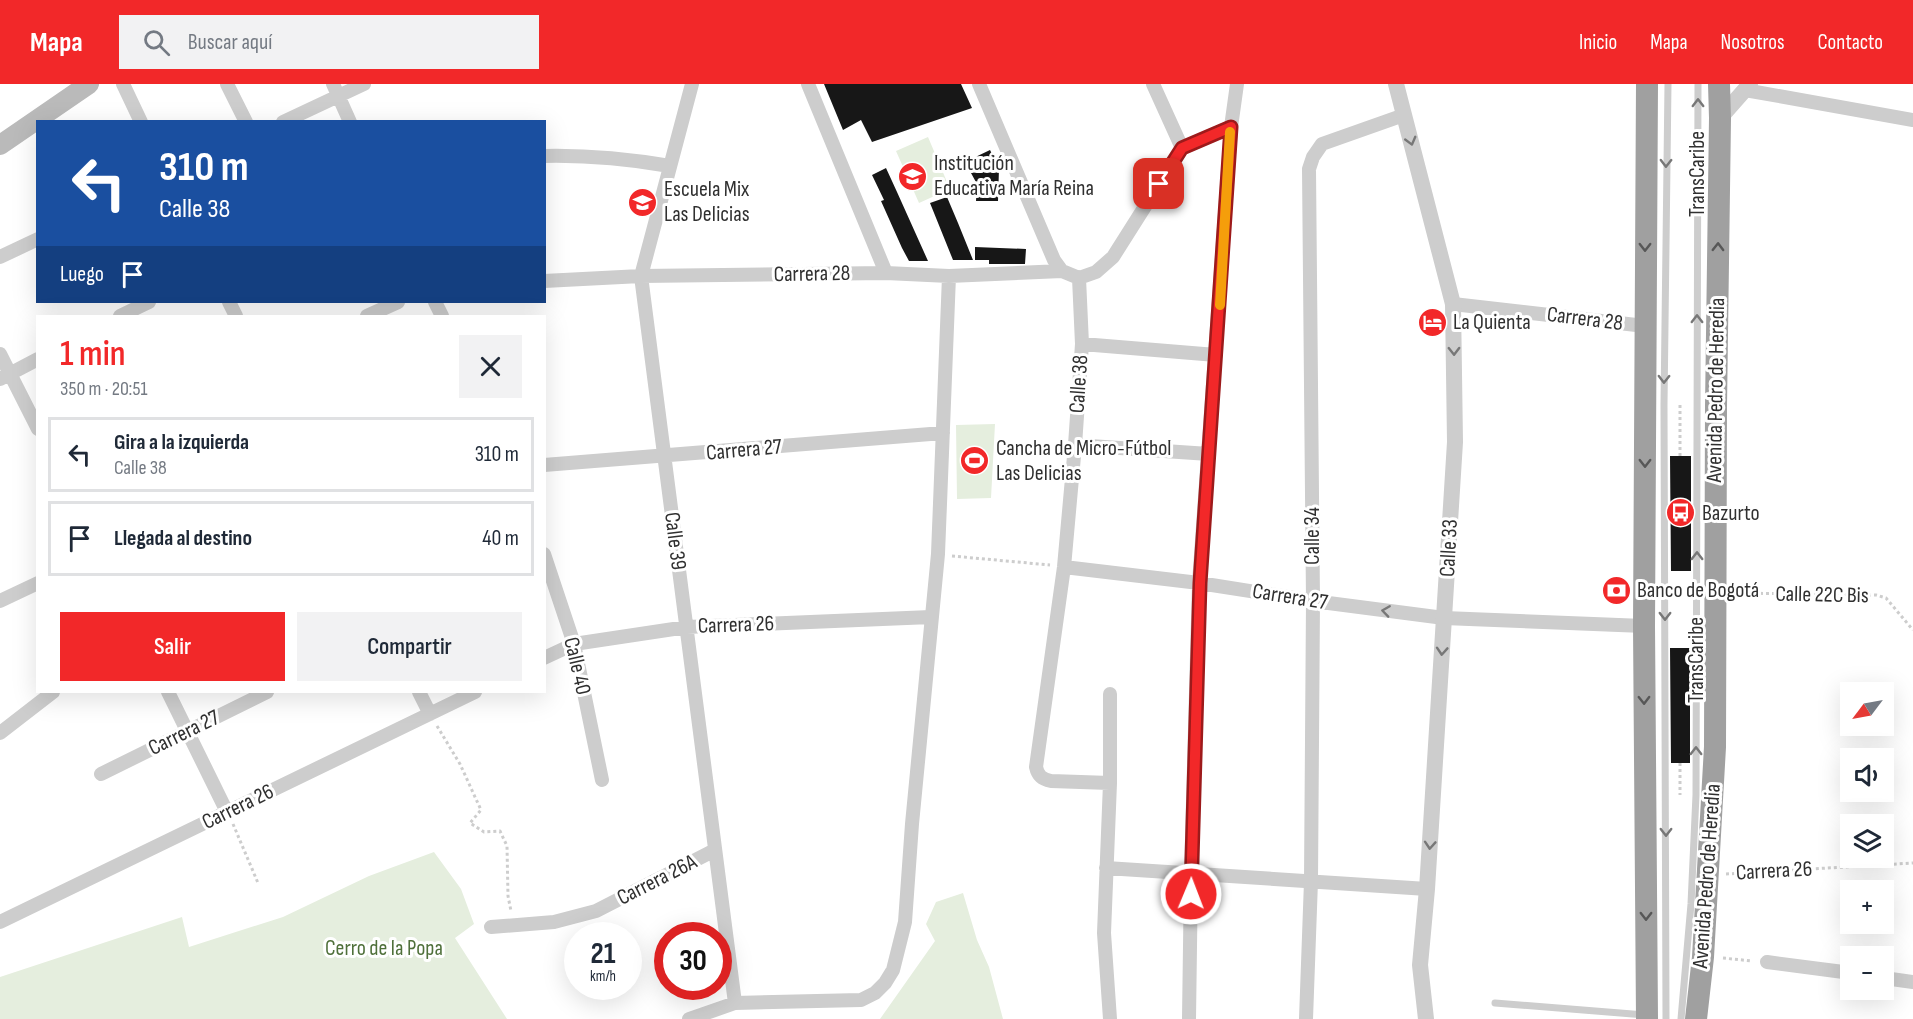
<!DOCTYPE html>
<html lang="es">
<meta charset="utf-8">
<style>
:root{--surface:#fff;--page:#f2f2f3;--text:#1f2937;--muted:#747a83;--line:#e0e1e3;--accent:#f22829}
body{margin:0;font-family:"Sofia Sans Condensed",sans-serif;background:var(--page);color:var(--text);height:100vh;display:flex;flex-direction:column;font-size:22px;white-space:nowrap}
*{box-sizing:border-box;margin:0}
p{font-size:20px;color:var(--muted)}
.icon{flex:none;width:33px;height:33px;fill:none;stroke:currentColor;stroke-width:2;stroke-linecap:round;stroke-linejoin:round}
.map{position:relative;flex:1;overflow:hidden}
.side{position:absolute;left:36px;top:231px;width:510px;height:378px;display:flex;flex-direction:column;background:var(--surface);border-radius:0px;box-shadow:0 6px 24px #0002}
.side>*{flex:none}
.hud{position:absolute;left:36px;top:36px;width:510px;height:183px;border-radius:0px;box-shadow:0 6px 24px #0002;background:#1a4fa0;color:#fff;overflow:hidden}
.needle{width:39px;rotate:238deg}
.controls{position:absolute;left:1840px;top:598px;display:grid;gap:12px}
.controls a{display:grid;place-items:center;width:54px;height:54px;border-radius:0px;background:var(--surface);box-shadow:0 6px 24px #0002;font-size:30px}
.speed{position:absolute;left:564px;top:838px;display:flex;gap:12px;font-size:30px;font-weight:700;text-align:center}
.speed>*{display:grid;place-content:center;width:78px;height:78px;border-radius:50%;background:var(--surface);box-shadow:0 6px 24px #0002;line-height:1}
.speed small{font-size:15px;font-weight:400}
.speed .limit{border:9px solid #d22;background:#fff;color:#111}
.pin{position:absolute;display:grid;place-items:center;width:51px;height:51px;color:#fff;margin:-26px;border-radius:12px;box-shadow:0 3px 9px #0006}
.me{position:absolute;width:66px;margin:-33px;rotate:1deg;stroke-linejoin:round;filter:drop-shadow(0 0 4px #0008)}
.turn{display:flex;align-items:center;gap:21px;height:126px;padding:0 24px;font-size:27px}
.turn .icon{width:78px;height:78px;stroke-width:2.5}
.turn b{display:block;font-size:42px;line-height:51px}
.then{display:flex;align-items:center;height:57px;padding:0 24px;background:#0003;gap:12px;font-size:22px}
.round{display:grid;place-items:center;flex:none;width:63px;height:63px;border-radius:0px;background:var(--page)}
.overview{display:flex;align-items:center;justify-content:space-between;height:102px;padding:0 24px}
h1{font-size:36px;font-weight:600;line-height:45px;color:var(--accent)}
.primary-button{display:flex;gap:12px;margin-top:auto;padding:12px 24px}
.primary-button a{flex:1;height:69px;border-radius:0px;background:var(--accent);color:#fff;font-size:24px;font-weight:600;line-height:69px;text-align:center}
.primary-button a+a{background:var(--page);color:var(--text)}
ul{padding:0;list-style:none}
li{display:flex;align-items:center;gap:18px;height:75px;margin:0 12px 9px;padding:0 12px;border:3px solid var(--line);border-radius:0px}
li div{flex:1}
li b{display:block;font-size:22px}
li em{font-style:normal}
header{display:flex;align-items:center;gap:36px;box-sizing:border-box;height:84px;padding:0 30px;background:var(--accent);color:#fff}
header strong{font-size:28px}
nav{display:flex;gap:33px;margin-inline-start:auto;font-size:21px}
.search{width:420px;height:54px;background:var(--page);display:flex;align-items:center;gap:15px;box-sizing:border-box;padding:0 21px;border-radius:0px;color:var(--muted);font-size:22px}
.map>svg:first-child{display:block}
</style>
<header>
<strong>Mapa</strong>
<div class="search"><svg class="icon" aria-label="search" viewBox="0 0 24 24"><circle cx="10" cy="10" r="6"/><path d="M15 15l6 6"/></svg>Buscar aquí</div>
<nav><a>Inicio</a><a>Mapa</a><a>Nosotros</a><a>Contacto</a></nav>
</header>
<div class="map">
<svg width="1913" height="935" viewBox="0 0 1913 935">
<rect width="100%" height="100%" fill="#fff"/>
<path fill="#e5eede" d="M928,53L950,105L919,119L896,67Z
M995,340L991,414L957,415L956,341Z
M434,768L461,805L474,840L455,854L507,935H0V893L182,833L189,863L283,833L369,792Z
M963,809L977,856L989,883L1003,935H880L935,857L926,840L936,818Z"/>
<path fill="#171717" d="M824,0H961L972,24L872,58L861,36L843,46Z
M990,66L999,84L998,117H976L977,100L965,78Z
M886,84L897,108L928,177H909L902,164L881,117L884,116L872,91Z
M947,113L958,139L973,176H953L930,119Z
M975,163L1026,165L1025,180H989V176H975Z
M1670,372H1691V487H1671Z
M1670,564H1690V679H1671Z"/>
<g fill="none" stroke-linecap="round" stroke-linejoin="round">
<path stroke="#cdcdcd" stroke-width="3" stroke-dasharray="3 3" stroke-linecap="butt" d="M1680,372V321
M952,472L1050,481
M1736,509L1876,511L1886,514L1913,546
M437,642L460,680L481,726L470,739L484,748L500,747L507,762L508,812L511,827
M1680,679V711
M233,740L258,799
M1726,790L1913,779
M1723,874L1752,877"/>
<path stroke="#cdcdcd" stroke-width="7" d="M1495,919L1645,931
M1666,935L1664,321L1668,0
M1681,935L1691,820L1696,711L1698,0"/>
<path stroke="#cdcdcd" stroke-width="14" d="M123,0L141,38
M227,0L246,38
M333,0L350,38
M692,0L641,192L735,919
M808,0L886,189
M979,0L1054,176L1062,187
M1153,0L1182,64
M1745,6L1913,36
M283,38L364,0
M544,72C587,71 628,75 670,82
M0,173L38,155
M1079,194L1082,260L1075,361L1064,483L1036,683C1038,692 1042,695 1051,697L1110,699
M1079,194L1096,188L1113,173L1182,64L1231,43
M544,197L641,192L886,189L949,192L1062,187L1079,194
M229,218L236,232
M435,218L442,232
M1453,220L1645,242
M120,232L149,218
M367,232L398,218
M1082,260L1216,271
M0,270L38,345
M0,295L38,275
M1075,361L1209,370
M544,381L943,349
M544,470L574,560L602,696
M1064,483L1199,499L1313,517L1444,534L1644,542
M0,517L38,499
M544,574L574,560L687,543L931,533
M168,608L227,728
M419,608L430,630
M0,649L53,608
M101,690L267,608
M1106,784L1427,805
M0,838L475,608
M491,843L554,838L596,827L715,766
M1767,878L1851,889
M1884,894L1913,898
M689,935L735,919L861,916L875,909L885,899L893,886L905,838L912,740L938,470L949,192
M1110,935L1104,849L1110,699V610
M1189,935L1191,790L1199,499L1231,43L1237,0
M1306,935L1311,797L1313,517L1309,85L1313,73L1322,60L1404,31"/>
<path stroke="#cdcdcd" stroke-width="16" d="M1396,0L1453,220L1455,358L1427,805L1420,881L1426,935
M1720,34L1750,0"/>
<path stroke="#bababa" stroke-width="20" d="M0,61L89,0"/>
<path stroke="#a0a0a0" stroke-width="22" d="M1647,0L1644,542L1647,935
M1696,935L1703,873L1715,663L1716,322L1720,34L1719,0"/>
</g>
<defs><path id="oneway-chevron" d="M-2-3.5L2.5 0L-2 3.5" fill="none" stroke-width="1.6" stroke-linecap="round" stroke-linejoin="round" transform="scale(1.5)"/></defs>
<g stroke="#777">
<use href="#oneway-chevron" transform="translate(1698 19) rotate(-90)"/>
<use href="#oneway-chevron" transform="translate(1411 57) rotate(75)"/>
<use href="#oneway-chevron" transform="translate(1666 79) rotate(91)"/>
<use href="#oneway-chevron" transform="translate(1697 235) rotate(-90)"/>
<use href="#oneway-chevron" transform="translate(1454 267) rotate(89)"/>
<use href="#oneway-chevron" transform="translate(1664 295) rotate(91)"/>
<use href="#oneway-chevron" transform="translate(1697 472) rotate(-90)"/>
<use href="#oneway-chevron" transform="translate(1386 527) rotate(-172)"/>
<use href="#oneway-chevron" transform="translate(1665 532) rotate(90)"/>
<use href="#oneway-chevron" transform="translate(1442 567) rotate(94)"/>
<use href="#oneway-chevron" transform="translate(1696 667) rotate(-90)"/>
<use href="#oneway-chevron" transform="translate(1666 748) rotate(90)"/>
<use href="#oneway-chevron" transform="translate(1430 761) rotate(94)"/>
</g>
<g stroke="#575757">
<use href="#oneway-chevron" transform="translate(1645 163) rotate(90)"/>
<use href="#oneway-chevron" transform="translate(1718 163) rotate(-89)"/>
<use href="#oneway-chevron" transform="translate(1645 379) rotate(90)"/>
<use href="#oneway-chevron" transform="translate(1644 616) rotate(89)"/>
<use href="#oneway-chevron" transform="translate(1646 832) rotate(90)"/>
</g>
<g fill="none" stroke-linecap="round" stroke-linejoin="round">
<defs>
<path id="route" d="M1159,100L1182,64L1231,43L1200,499L1191,810"/>
</defs>
<use href="#route" stroke="#9d1a1b" stroke-width="15"/>
<use href="#route" stroke="#f22829" stroke-width="10"/>
<path stroke="#f59e0b" stroke-width="10" d="M1220,221L1230,48"/>
</g>
<defs>
<symbol id="school-disc" viewBox="-11 -11 22 22"><circle r="9.5" fill="#f22829" stroke="#fff"/><path d="M0-5L7-2L0 1L-7-2ZM-4 1L0 2.5L4 1V4Q0 6-4 4Z" fill="#fff"/></symbol>
<symbol id="hotel-disc" viewBox="-11 -11 22 22"><circle r="9.5" fill="#f22829" stroke="#fff"/><path d="M-6-4.5h1.5V1H6V5H4.5V3h-9V5H-6ZM-4 0a1.8 1.8 0 1 1 3.6 0ZM.5 0V-2.5h3Q6-2.5 6 0Z" fill="#fff"/></symbol>
<symbol id="stadium-disc" viewBox="-11 -11 22 22"><circle r="9.5" fill="#f22829" stroke="#fff"/><path d="M0-5a6.5 5 0 1 0 0 10a6.5 5 0 1 0 0-10ZM-3.5-1.8h7v3.6h-7Z" fill="#fff"/></symbol>
<symbol id="bus-disc" viewBox="-11 -11 22 22"><circle r="9.5" fill="#f22829" stroke="#fff"/><path d="M-5-6H5V4H4V6H2V4H-2V6H-4V4H-5ZM-3.5-4V0h7V-4ZM-3.5 1.2v1.5H-2V1.2ZM2 1.2v1.5H3.5V1.2Z" fill="#fff"/></symbol>
<symbol id="bank-disc" viewBox="-11 -11 22 22"><circle r="9.5" fill="#f22829" stroke="#fff"/><path d="M-6-4H6V4H-6ZM0-2.3a2.3 2.3 0 1 0 0 4.6a2.3 2.3 0 1 0 0-4.6Z" fill="#fff"/></symbol>
</defs>
<g fill-rule="evenodd">
<use href="#school-disc" x="896" y="76" width="33" height="33"/>
<use href="#school-disc" x="626" y="102" width="33" height="33"/>
<use href="#hotel-disc" x="1416" y="222" width="33" height="33"/>
<use href="#stadium-disc" x="958" y="360" width="33" height="33"/>
<use href="#bus-disc" x="1664" y="412" width="33" height="33"/>
<use href="#bank-disc" x="1600" y="490" width="33" height="33"/>
</g>
<g text-anchor="middle" dominant-baseline="central" stroke-width="6" stroke-linejoin="round" paint-order="stroke">
<g font-size="22" fill="#303030" stroke="#fff" text-anchor="start">
<text x="934" y="79">Institución<tspan x="934" dy="25">Educativa María Reina</tspan></text>
<text x="664" y="105">Escuela Mix<tspan x="664" dy="25">Las Delicias</tspan></text>
<text x="1453" y="238">La Quienta</text>
<text x="996" y="364">Cancha de Micro-Fútbol<tspan x="996" dy="25">Las Delicias</tspan></text>
<text x="1702" y="429">Bazurto</text>
<text x="1637" y="506">Banco de Bogotá</text>
</g>
<g font-size="22" fill="#303030" stroke="#fff">
<text transform="translate(1697 90) rotate(-90)">TransCaribe</text>
<text transform="translate(812 190) rotate(-1)">Carrera 28</text>
<text transform="translate(1585 235) rotate(7)">Carrera 28</text>
<text transform="translate(1079 300) rotate(-86)">Calle 38</text>
<text transform="translate(1716 306) rotate(-89)">Avenida Pedro de Heredia</text>
<text transform="translate(744 366) rotate(-5)">Carrera 27</text>
<text transform="translate(1312 452) rotate(-90)">Calle 34</text>
<text transform="translate(675 457) rotate(83)">Calle 39</text>
<text transform="translate(1449 464) rotate(-87)">Calle 33</text>
<text transform="translate(1822 511) rotate(1)">Calle 22C Bis</text>
<text transform="translate(1290 513) rotate(9)">Carrera 27</text>
<text transform="translate(736 541) rotate(-2)">Carrera 26</text>
<text transform="translate(1696 576) rotate(-90)">TransCaribe</text>
<text transform="translate(577 582) rotate(77)">Calle 40</text>
<text transform="translate(184 649) rotate(-26)">Carrera 27</text>
<text transform="translate(238 723) rotate(-26)">Carrera 26</text>
<text transform="translate(1774 787) rotate(-3)">Carrera 26</text>
<text transform="translate(1707 792) rotate(-86)">Avenida Pedro de Heredia</text>
<text transform="translate(657 796) rotate(-27)">Carrera 26A</text>
</g>
<g font-size="22" fill="#4f703a" stroke="#fff">
<text x="384" y="864">Cerro de la Popa</text>
</g>
</g>
</svg>
<div class="controls">
<a><svg class="needle" viewBox="-14 -14 28 28"><path d="M0-13l5 13h-10z" fill="#e53935"/><path d="M0 13l5-13h-10z" fill="#747a83"/></svg></a>
<a><svg class="icon" aria-label="sound" viewBox="0 0 24 24"><path d="M4 9h4l5-4v14l-5-4H4zM17 9q2 3 0 6"/></svg></a>
<a><svg class="icon" aria-label="layers" viewBox="0 0 24 24"><path d="M12 4l9 5-9 5-9-5zM3 14l9 5 9-5"/></svg></a>
<a>+</a>
<a>−</a>
</div>
<div class="speed"><div>21<small>km/h</small></div><div class="limit">30</div></div>
<div class="pin" style="left:1159px;top:100px;background:#d93025"><svg class="icon" aria-label="arrive" viewBox="0 0 24 24"><path d="M6 21V4h12l-3 4 3 4H6"/></svg></div>
<svg class="me" style="left:1191px;top:810px" viewBox="-20 -20 40 40"><circle r="17" fill="#f22829" stroke="#fff" stroke-width="3"/><path d="M0-11L8 9 0 5-8 9z" fill="#fff"/></svg>
<div class="hud">
<div class="turn"><svg class="icon" aria-label="left" viewBox="0 0 24 24"><path d="M17 20v-9H6M10 6l-5 5 5 5"/></svg><div><b>310 m</b>Calle 38</div></div>
<div class="then">Luego<svg class="icon" aria-label="arrive" viewBox="0 0 24 24"><path d="M6 21V4h12l-3 4 3 4H6"/></svg></div>
</div>
<section class="side">
<div class="overview"><div><h1>1 min</h1><p>350 m · 20:51</p></div><a class="round"><svg class="icon" aria-label="close" viewBox="0 0 24 24"><path d="M6 6l12 12M18 6L6 18"/></svg></a></div>
<ul>
<li><svg class="icon" aria-label="left" viewBox="0 0 24 24"><path d="M17 20v-9H6M10 6l-5 5 5 5"/></svg><div><b>Gira a la izquierda</b><p>Calle 38</p></div><em>310 m</em></li>
<li><svg class="icon" aria-label="arrive" viewBox="0 0 24 24"><path d="M6 21V4h12l-3 4 3 4H6"/></svg><div><b>Llegada al destino</b></div><em>40 m</em></li>
</ul>
<div class="primary-button"><a>Salir</a><a>Compartir</a></div>
</section>
</div>
